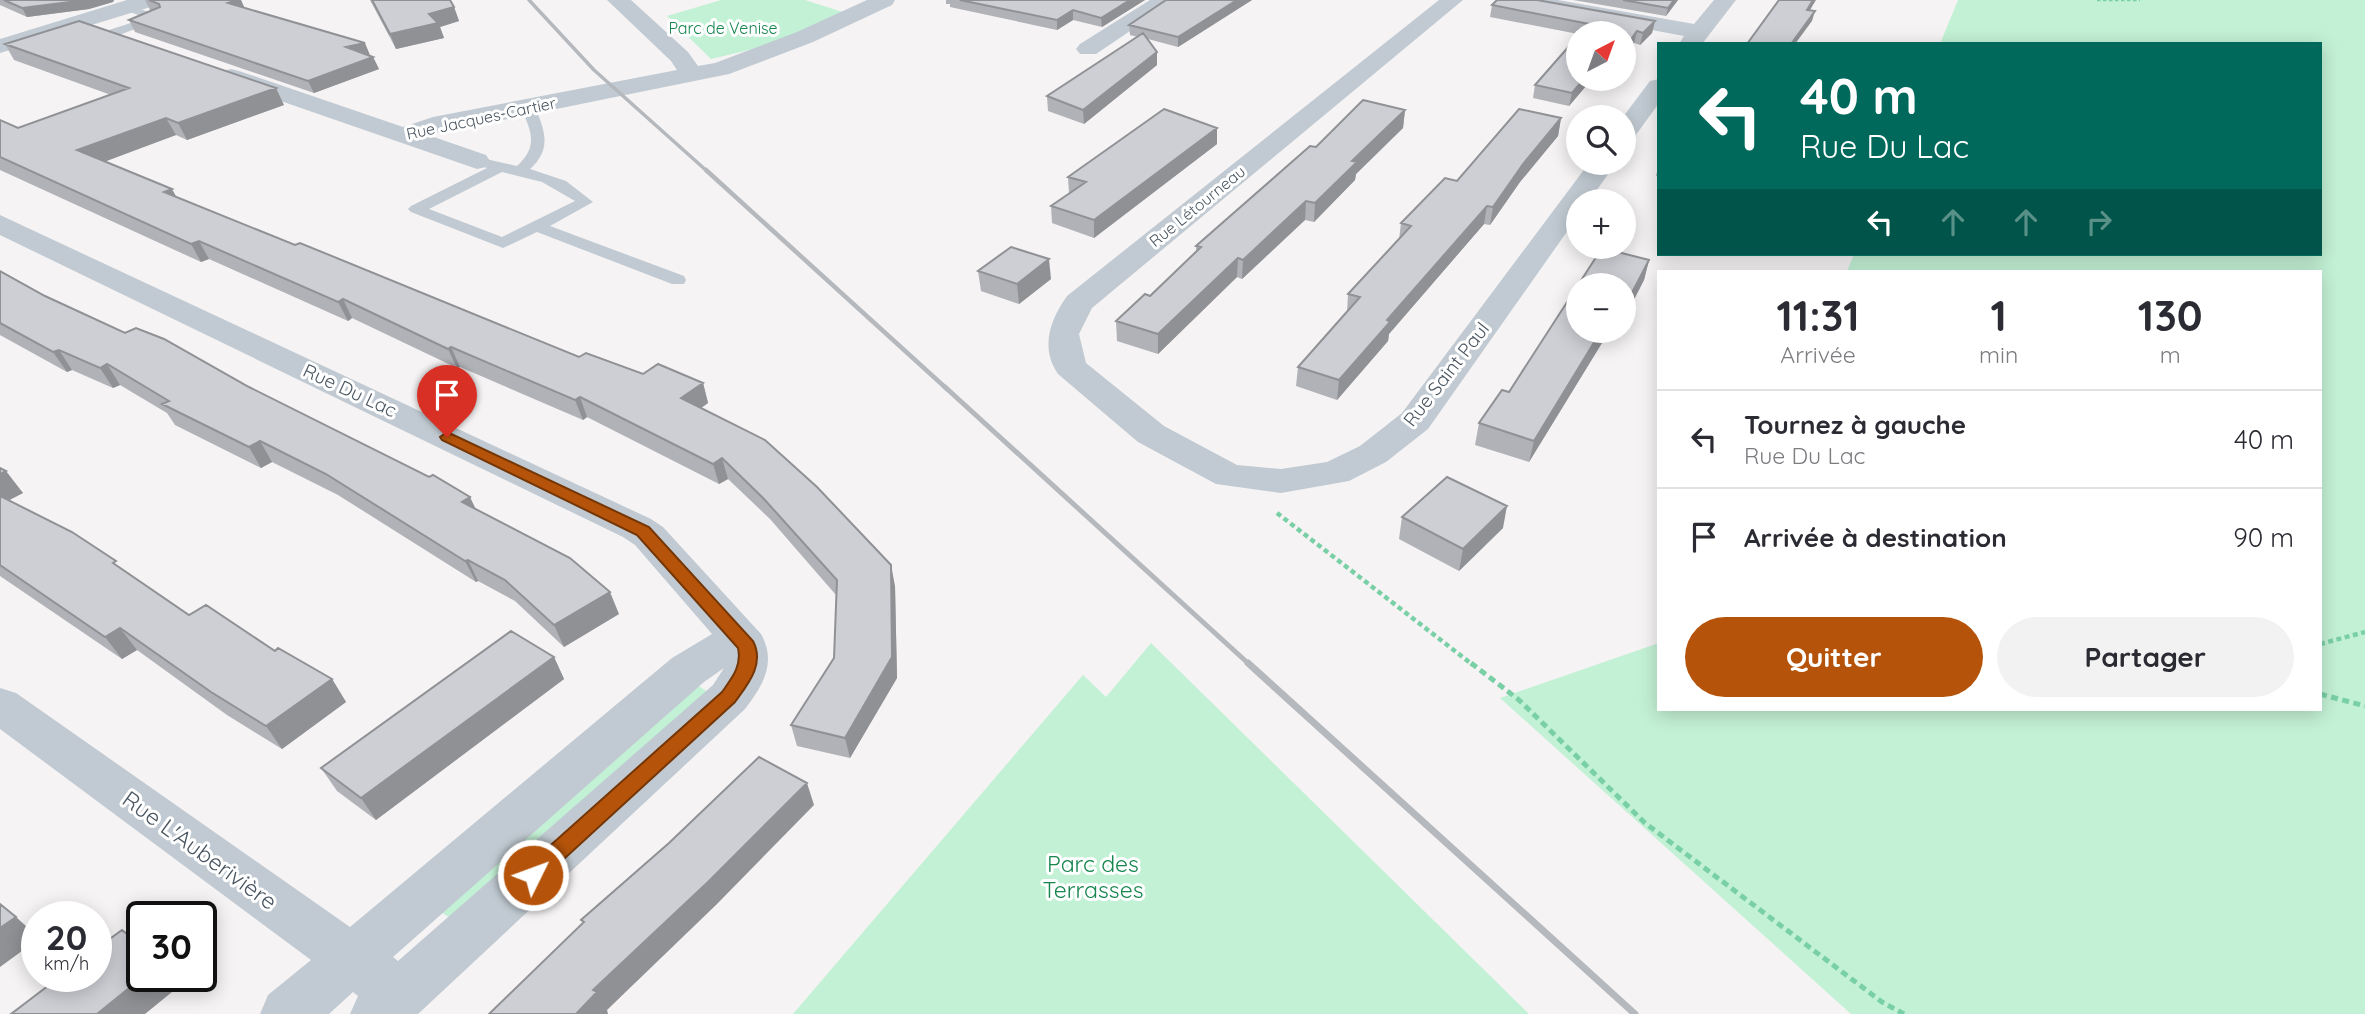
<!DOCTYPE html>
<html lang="fr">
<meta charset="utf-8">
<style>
:root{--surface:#fff;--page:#f2f2f3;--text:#2b2b33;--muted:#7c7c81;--line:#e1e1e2;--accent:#b45309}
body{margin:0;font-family:Quicksand,sans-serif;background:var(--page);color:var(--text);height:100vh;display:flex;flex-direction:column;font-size:26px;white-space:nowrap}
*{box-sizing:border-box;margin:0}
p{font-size:23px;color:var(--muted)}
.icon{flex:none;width:38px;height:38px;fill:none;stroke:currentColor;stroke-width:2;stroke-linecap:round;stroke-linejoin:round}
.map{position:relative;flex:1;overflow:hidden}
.sheet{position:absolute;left:1657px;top:270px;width:665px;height:441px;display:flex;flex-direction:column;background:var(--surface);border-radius:0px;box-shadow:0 4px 18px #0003}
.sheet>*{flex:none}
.banner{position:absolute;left:1657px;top:42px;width:665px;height:214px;border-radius:0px;box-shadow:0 4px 18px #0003;background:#00695c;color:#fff;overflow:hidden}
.needle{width:46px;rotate:41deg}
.tools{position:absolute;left:1566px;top:21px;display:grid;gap:14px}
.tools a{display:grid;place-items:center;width:70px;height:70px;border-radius:50%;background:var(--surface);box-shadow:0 4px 18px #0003;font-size:35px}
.speed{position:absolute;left:21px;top:901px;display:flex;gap:14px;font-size:35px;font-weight:700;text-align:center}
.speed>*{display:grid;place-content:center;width:91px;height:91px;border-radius:50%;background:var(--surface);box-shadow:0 4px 18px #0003;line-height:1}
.speed small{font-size:18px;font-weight:400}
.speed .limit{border:4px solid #111;border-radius:10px;background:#fff;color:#111}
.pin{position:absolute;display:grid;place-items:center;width:60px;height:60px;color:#fff;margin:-72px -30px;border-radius:50% 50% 50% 0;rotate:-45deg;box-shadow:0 0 7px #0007}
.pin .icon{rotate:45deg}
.me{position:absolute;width:77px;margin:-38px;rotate:48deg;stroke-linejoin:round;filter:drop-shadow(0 0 5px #0008)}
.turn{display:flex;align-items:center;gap:24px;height:147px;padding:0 28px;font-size:32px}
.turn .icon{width:91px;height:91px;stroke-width:2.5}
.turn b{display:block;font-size:49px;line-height:60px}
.lanes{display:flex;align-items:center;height:66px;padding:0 28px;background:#0003;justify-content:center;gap:35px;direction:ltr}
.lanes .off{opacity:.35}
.eta{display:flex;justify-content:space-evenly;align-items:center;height:119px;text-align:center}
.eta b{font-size:42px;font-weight:800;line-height:49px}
.cta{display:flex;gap:14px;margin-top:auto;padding:14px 28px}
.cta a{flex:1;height:80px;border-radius:42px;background:var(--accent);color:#fff;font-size:28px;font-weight:800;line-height:80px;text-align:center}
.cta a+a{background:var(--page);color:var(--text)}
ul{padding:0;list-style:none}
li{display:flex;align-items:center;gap:21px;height:98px;padding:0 28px;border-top:2px solid var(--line)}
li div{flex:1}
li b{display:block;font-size:26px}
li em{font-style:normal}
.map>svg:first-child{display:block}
</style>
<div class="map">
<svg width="2365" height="1014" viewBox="0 0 2365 1014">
<rect width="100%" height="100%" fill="#f5f3f3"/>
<path fill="#c3f1d5" d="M721,0H805L852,15L805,37L711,59L667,16Z
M1958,0H2365V1014H1851L1500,698L1659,643V709H2320V271H1847L1854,254H2320V44H1940Z
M1151,643L1529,1014H793L1083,675L1106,697Z
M697,685L708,692L453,920L441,912Z"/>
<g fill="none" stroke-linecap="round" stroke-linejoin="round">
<path stroke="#7ad0a6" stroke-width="2.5" stroke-dasharray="3.5 2.5" stroke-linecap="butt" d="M2097,0H2140"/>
<path stroke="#7ad0a6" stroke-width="4.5" stroke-dasharray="5 3.5" stroke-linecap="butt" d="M1277,513L1473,665
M2320,644L2365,632"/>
<path stroke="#7ad0a6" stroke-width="5" stroke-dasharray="7 4.5" stroke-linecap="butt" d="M1471,663L1519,700L1645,823L1882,1002L1904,1014
M2320,694L2365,706"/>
<path fill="#c1cad2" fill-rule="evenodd" d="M122,5H130L164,18L114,37H106V31L146,18L122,9Z
M528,103L535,107C545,131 552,149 530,169L566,181L593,202L550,226L684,276L686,280L684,284H672L537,232L503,248L411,212L408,209L411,206L487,168L470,161L472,158L477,157L517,166C539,145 531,132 521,107ZM502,172L542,182L575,201L502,237L429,209Z"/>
<path fill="#c1cad2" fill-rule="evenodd" d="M607,0H631L688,52L698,66L715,63L797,32L867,0H895L892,5L813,42L729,74L428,135L486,155L490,161L486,167L477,169L223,81L219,76L223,71L231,69L239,71L403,127L433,117L677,70L671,61Z
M1150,0H1176L1096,54H1080L1076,49L1080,44Z
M1439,0H1463L1092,308L1079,334L1086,363L1164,426L1237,465L1281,469L1327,462L1360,446L1402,413L1589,163H1616L1589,201H1578V216L1428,429L1386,462L1349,481L1281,493L1216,484L1138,442L1058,374C1040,348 1050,320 1067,296Z
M1511,0H1558L1694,24L1714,0H1736L1702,44H1679L1684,36L1522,6L1514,5Z
M1659,79V103L1633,139L1624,142L1623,117L1650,81Z
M0,215L651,519L663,527L761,634C777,662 763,686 745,709L418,1014H350L358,996L353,992L329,1014H260L268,995L311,960L0,729V688L16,693L350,927L672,658L712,634L635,545L623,537L0,235ZM724,668L713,685L398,961L393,957L704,682Z"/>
<path fill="#c1cad2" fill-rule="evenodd" d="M127,0H160L157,5L0,53V39Z"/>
<path stroke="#b5b8bd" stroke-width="3.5" d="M529,0L594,70L708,172"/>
<path stroke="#b5b8bd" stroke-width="4.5" d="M706,170L947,389"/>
<path stroke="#b5b8bd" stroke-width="5" d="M945,387L1250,665"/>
<path stroke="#b5b8bd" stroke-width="7" d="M1248,663L1635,1014"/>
</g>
<path fill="#b0b2b7" d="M0,0H114L113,2L89,9L27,17L0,5Z
M145,0H241L244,8L373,57L379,69L314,93L135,32L129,20L152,11L150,10Z
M370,0H450L454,7L459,21L440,27L444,38L396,49Z
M946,0H1145L1102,27L1073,20L1057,30L950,7V4H946Z
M1166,0H1252L1178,47L1148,39L1157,52V65L1084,124L1048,111L1047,96L1138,37L1130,35L1129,25Z
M1573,0H1678L1666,16Z
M1492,5L1655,21L1652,33L1640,45L1634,43L1624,58V33L1578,34L1490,17Z
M5,44L284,105L187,140L176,135L104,161L176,197L295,245L579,357L643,374L703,383L708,403L701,408L895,586L897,678L850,758L797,746L791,725L834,658L836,595L770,519L728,479L719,484L587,417L583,420L460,367L457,368L352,318L348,321L209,259L201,262L0,170V120L18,128L111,95L14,60Z
M1578,79H1592L1569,106L1533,98L1535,85Z
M1405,110L1403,128L1356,174L1355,180L1314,222L1305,220L1242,279L1237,277L1158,354L1117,341L1116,321L1150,296L1196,253V246L1316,147Z
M1561,118L1558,136L1520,182L1490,225L1484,224L1389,334L1388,341L1337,400L1296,386L1298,367L1347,312L1348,294L1399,240L1401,223Z
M1217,128V144L1094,238L1052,223L1051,206L1069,194L1068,177Z
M1659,164V177L1656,176Z
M1649,260L1644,280L1624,319V285L1578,331H1618L1613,340L1605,338L1529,462L1475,445L1479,423L1509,392Z
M0,271L45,296L125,333L249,387L475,508L619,614L564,647L515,601L478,581L476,582L338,495L272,462L261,468L175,425L167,413L120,385L113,388L72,370L67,372L0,335Z
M978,271L1051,279L1019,304L981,291Z
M0,468L23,493L8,500L122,569L189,615L275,651L332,679L346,702L282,749L227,715L137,650L122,659L0,576Z
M1402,517L1503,528L1459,571L1399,539Z
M554,657L564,679L376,820L337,791L321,768Z"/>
<path fill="#909195" d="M86,0H114L113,2L89,9L27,17L22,8Z
M237,0H241L246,11L228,3Z
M1130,0H1145L1102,27L1101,18Z
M1237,0H1252L1178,47V37Z
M1674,0H1678L1666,16L1668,8Z
M1813,0H1816L1804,20L1807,10Z
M454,7L459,21L440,27L444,38L396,49L390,34L429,14Z
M1073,10V20L1057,30V20Z
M1815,11L1812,21L1795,44H1791Z
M1655,21L1652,33L1640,45L1643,33Z
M1637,31L1634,43L1624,58V49Z
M365,43L370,55L346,47Z
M1157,52V65L1084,124L1083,110Z
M373,57L379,69L314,93L308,81Z
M1584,79H1592L1569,106L1572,93Z
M276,88L284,105L187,140L178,123Z
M1405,110L1403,128L1356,174L1355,180L1314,222L1315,203L1352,161Z
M166,118L176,135L88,168L77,150Z
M1561,118L1558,136L1520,182L1490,225L1493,207L1523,164Z
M1217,128V144L1094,238V220Z
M172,189L182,207L164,192Z
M1306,201L1305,220L1242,279L1243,260Z
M1487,206L1484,224L1389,334L1388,341L1337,400L1339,380L1387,320Z
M199,241L209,259L201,262L191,244Z
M1238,258L1237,277L1158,354V334Z
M1049,259L1051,279L1019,304L1017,284Z
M1649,260L1644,280L1624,319V308Z
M343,299L352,318L348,321L338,302Z
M1601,331H1606L1605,338L1529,462L1534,441Z
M451,347L460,367L457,368L448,349Z
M59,350L72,370L67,372L53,352Z
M107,364L120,385L113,388L100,368Z
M703,383L708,403L687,418L681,398Z
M580,397L587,417L583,420L575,400Z
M260,441L272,462L261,468L249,447Z
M722,458L728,479L719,484L713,464Z
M6,471L23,493L0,505V474Z
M470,497L480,518L462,502Z
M1507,506L1503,528L1459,571L1463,549Z
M468,560L478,581L476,582L465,561Z
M891,565L895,586L897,678L850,758L845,738Z
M610,592L619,614L564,647L554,625Z
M120,628L137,650L122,659L105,637Z
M554,657L564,679L376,820L361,798Z
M332,679L346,702L282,749L266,726Z
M807,783L814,805L717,904L607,1010L608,1014H576L593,990Z
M16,917L37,936V940L0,967V928Z
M144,976H177L183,983L145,1014H97Z"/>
<path fill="#cdcfd5" stroke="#909195" stroke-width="2" d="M4,0H86L22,8Z
M149,0H237L228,3L365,43L346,47L373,57L308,81L129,20L160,7L159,4Z
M372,0H450L454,7L429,14L438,23L390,34Z
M960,0H1130L1101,18L1073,10L1057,20Z
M1166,0H1237L1178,37L1129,25Z
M1497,0H1537L1655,21L1643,33L1637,31L1624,49V33H1581L1589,24L1492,5Z
M1623,0H1674L1668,8Z
M1779,0H1813L1807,10L1815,11L1791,44H1747Z
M79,21L276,88L178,123L166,118L77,150L172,189L164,192L295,245L300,243L579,357L586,353L643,374L658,364L703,383L681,398L765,440L817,487L891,565L892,657L845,738L791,725L834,658L837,580L764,499L722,458L713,464L580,397L575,400L451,347L448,349L343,299L338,302L199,241L191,244L0,157V120L18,128L129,88L5,44Z
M1143,33L1157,52L1083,110L1047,96Z
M1578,36V79H1584L1572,93L1535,85Z
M1363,100L1405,110L1352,161L1357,162L1315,203L1306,201L1243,260L1238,258L1158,334L1116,321L1145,294L1150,296L1201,247L1196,246L1310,146L1316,147Z
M1164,109L1217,128L1094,220L1051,206L1086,182L1068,177Z
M1519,109L1561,118L1523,164L1493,207L1487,206L1387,320L1390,322L1339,380L1298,367L1360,297L1348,294L1411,226L1401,223L1445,178L1457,181Z
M1011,247L1049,259L1017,284L978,271Z
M1602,248L1649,260L1624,308V285H1578V331H1601L1534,441L1479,423L1502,390L1509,392Z
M0,271L45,296L125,333L136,328L164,339L249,387L429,477L433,475L470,497L462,502L570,558L610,592L554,625L505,580L468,560L465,561L326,474L260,441L249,447L162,404L169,401L107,364L100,368L59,350L53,352L0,323Z
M0,468L6,471L0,474Z
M1447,477L1507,506L1463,549L1402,517Z
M0,496L72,532L116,561L113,563L189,615L206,605L275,651L278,648L332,679L266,726L211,692L120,628L105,637L0,565Z
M511,631L554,657L361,798L321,768Z
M759,757L807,783L708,882L593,990L597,992L576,1014H489L584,922L581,920L669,843Z
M0,904L16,917L0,928Z
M122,930L142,946V976H144L97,1014H11L61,976H96V949Z"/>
<path fill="#b45309" stroke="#753606" stroke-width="2" d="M447,432L649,527L753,641C765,664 748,684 735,702L540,881L533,884L525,881L522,875L525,868L722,692C732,678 742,666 738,648L637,535L442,440L440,437Z"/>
<g text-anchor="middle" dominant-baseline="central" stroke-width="6" stroke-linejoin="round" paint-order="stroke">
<g font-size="16" fill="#17864f" stroke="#fff">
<text x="723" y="28">Parc de Venise</text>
</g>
<g font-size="16" fill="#4a5661" stroke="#fff">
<text transform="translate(481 118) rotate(-12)">Rue Jacques-Cartier</text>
<text transform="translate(1197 206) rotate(-39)">Rue Létourneau</text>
</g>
<g font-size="19" fill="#4a5661" stroke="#fff">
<text transform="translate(1446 374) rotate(-52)">Rue Saint Paul</text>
<text transform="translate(350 390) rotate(25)">Rue Du Lac</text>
</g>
<g font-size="23" fill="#4a5661" stroke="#fff">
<text transform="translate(200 850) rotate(36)">Rue L'Auberivière</text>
</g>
<g font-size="23" fill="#17864f" stroke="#fff">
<text x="1093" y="863">Parc des<tspan x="1093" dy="26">Terrasses</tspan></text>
</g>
</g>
</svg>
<div class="tools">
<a><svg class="needle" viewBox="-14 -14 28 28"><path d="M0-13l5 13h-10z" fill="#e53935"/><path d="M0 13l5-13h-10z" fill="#7c7c81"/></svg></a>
<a><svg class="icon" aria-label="search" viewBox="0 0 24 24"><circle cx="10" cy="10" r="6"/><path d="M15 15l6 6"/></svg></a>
<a>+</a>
<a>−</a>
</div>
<div class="speed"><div>20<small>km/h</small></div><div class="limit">30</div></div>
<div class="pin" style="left:447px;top:437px;background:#d93025"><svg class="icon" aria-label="arrive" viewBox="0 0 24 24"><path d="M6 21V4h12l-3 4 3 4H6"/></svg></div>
<svg class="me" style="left:533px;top:875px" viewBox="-20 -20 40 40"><circle r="17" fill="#b45309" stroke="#fff" stroke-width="3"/><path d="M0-11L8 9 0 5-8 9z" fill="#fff"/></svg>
<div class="banner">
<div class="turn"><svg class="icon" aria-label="left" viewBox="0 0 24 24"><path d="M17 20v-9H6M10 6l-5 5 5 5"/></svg><div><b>40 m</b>Rue Du Lac</div></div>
<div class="lanes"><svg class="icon" aria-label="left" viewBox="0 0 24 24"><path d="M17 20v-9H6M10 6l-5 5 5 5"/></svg><svg class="icon off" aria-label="ahead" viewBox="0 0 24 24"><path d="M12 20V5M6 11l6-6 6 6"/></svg><svg class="icon off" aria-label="ahead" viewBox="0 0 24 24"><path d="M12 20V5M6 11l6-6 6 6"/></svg><svg class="icon off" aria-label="right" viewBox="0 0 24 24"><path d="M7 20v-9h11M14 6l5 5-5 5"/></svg></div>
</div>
<section class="sheet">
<div class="eta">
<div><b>11:31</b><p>Arrivée</p></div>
<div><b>1</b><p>min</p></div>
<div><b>130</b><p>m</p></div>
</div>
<ul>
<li><svg class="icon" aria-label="left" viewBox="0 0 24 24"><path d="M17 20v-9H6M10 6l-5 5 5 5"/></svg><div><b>Tournez à gauche</b><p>Rue Du Lac</p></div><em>40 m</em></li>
<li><svg class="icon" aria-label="arrive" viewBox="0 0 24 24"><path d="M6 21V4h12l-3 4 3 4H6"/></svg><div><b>Arrivée à destination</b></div><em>90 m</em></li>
</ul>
<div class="cta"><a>Quitter</a><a>Partager</a></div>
</section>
</div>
